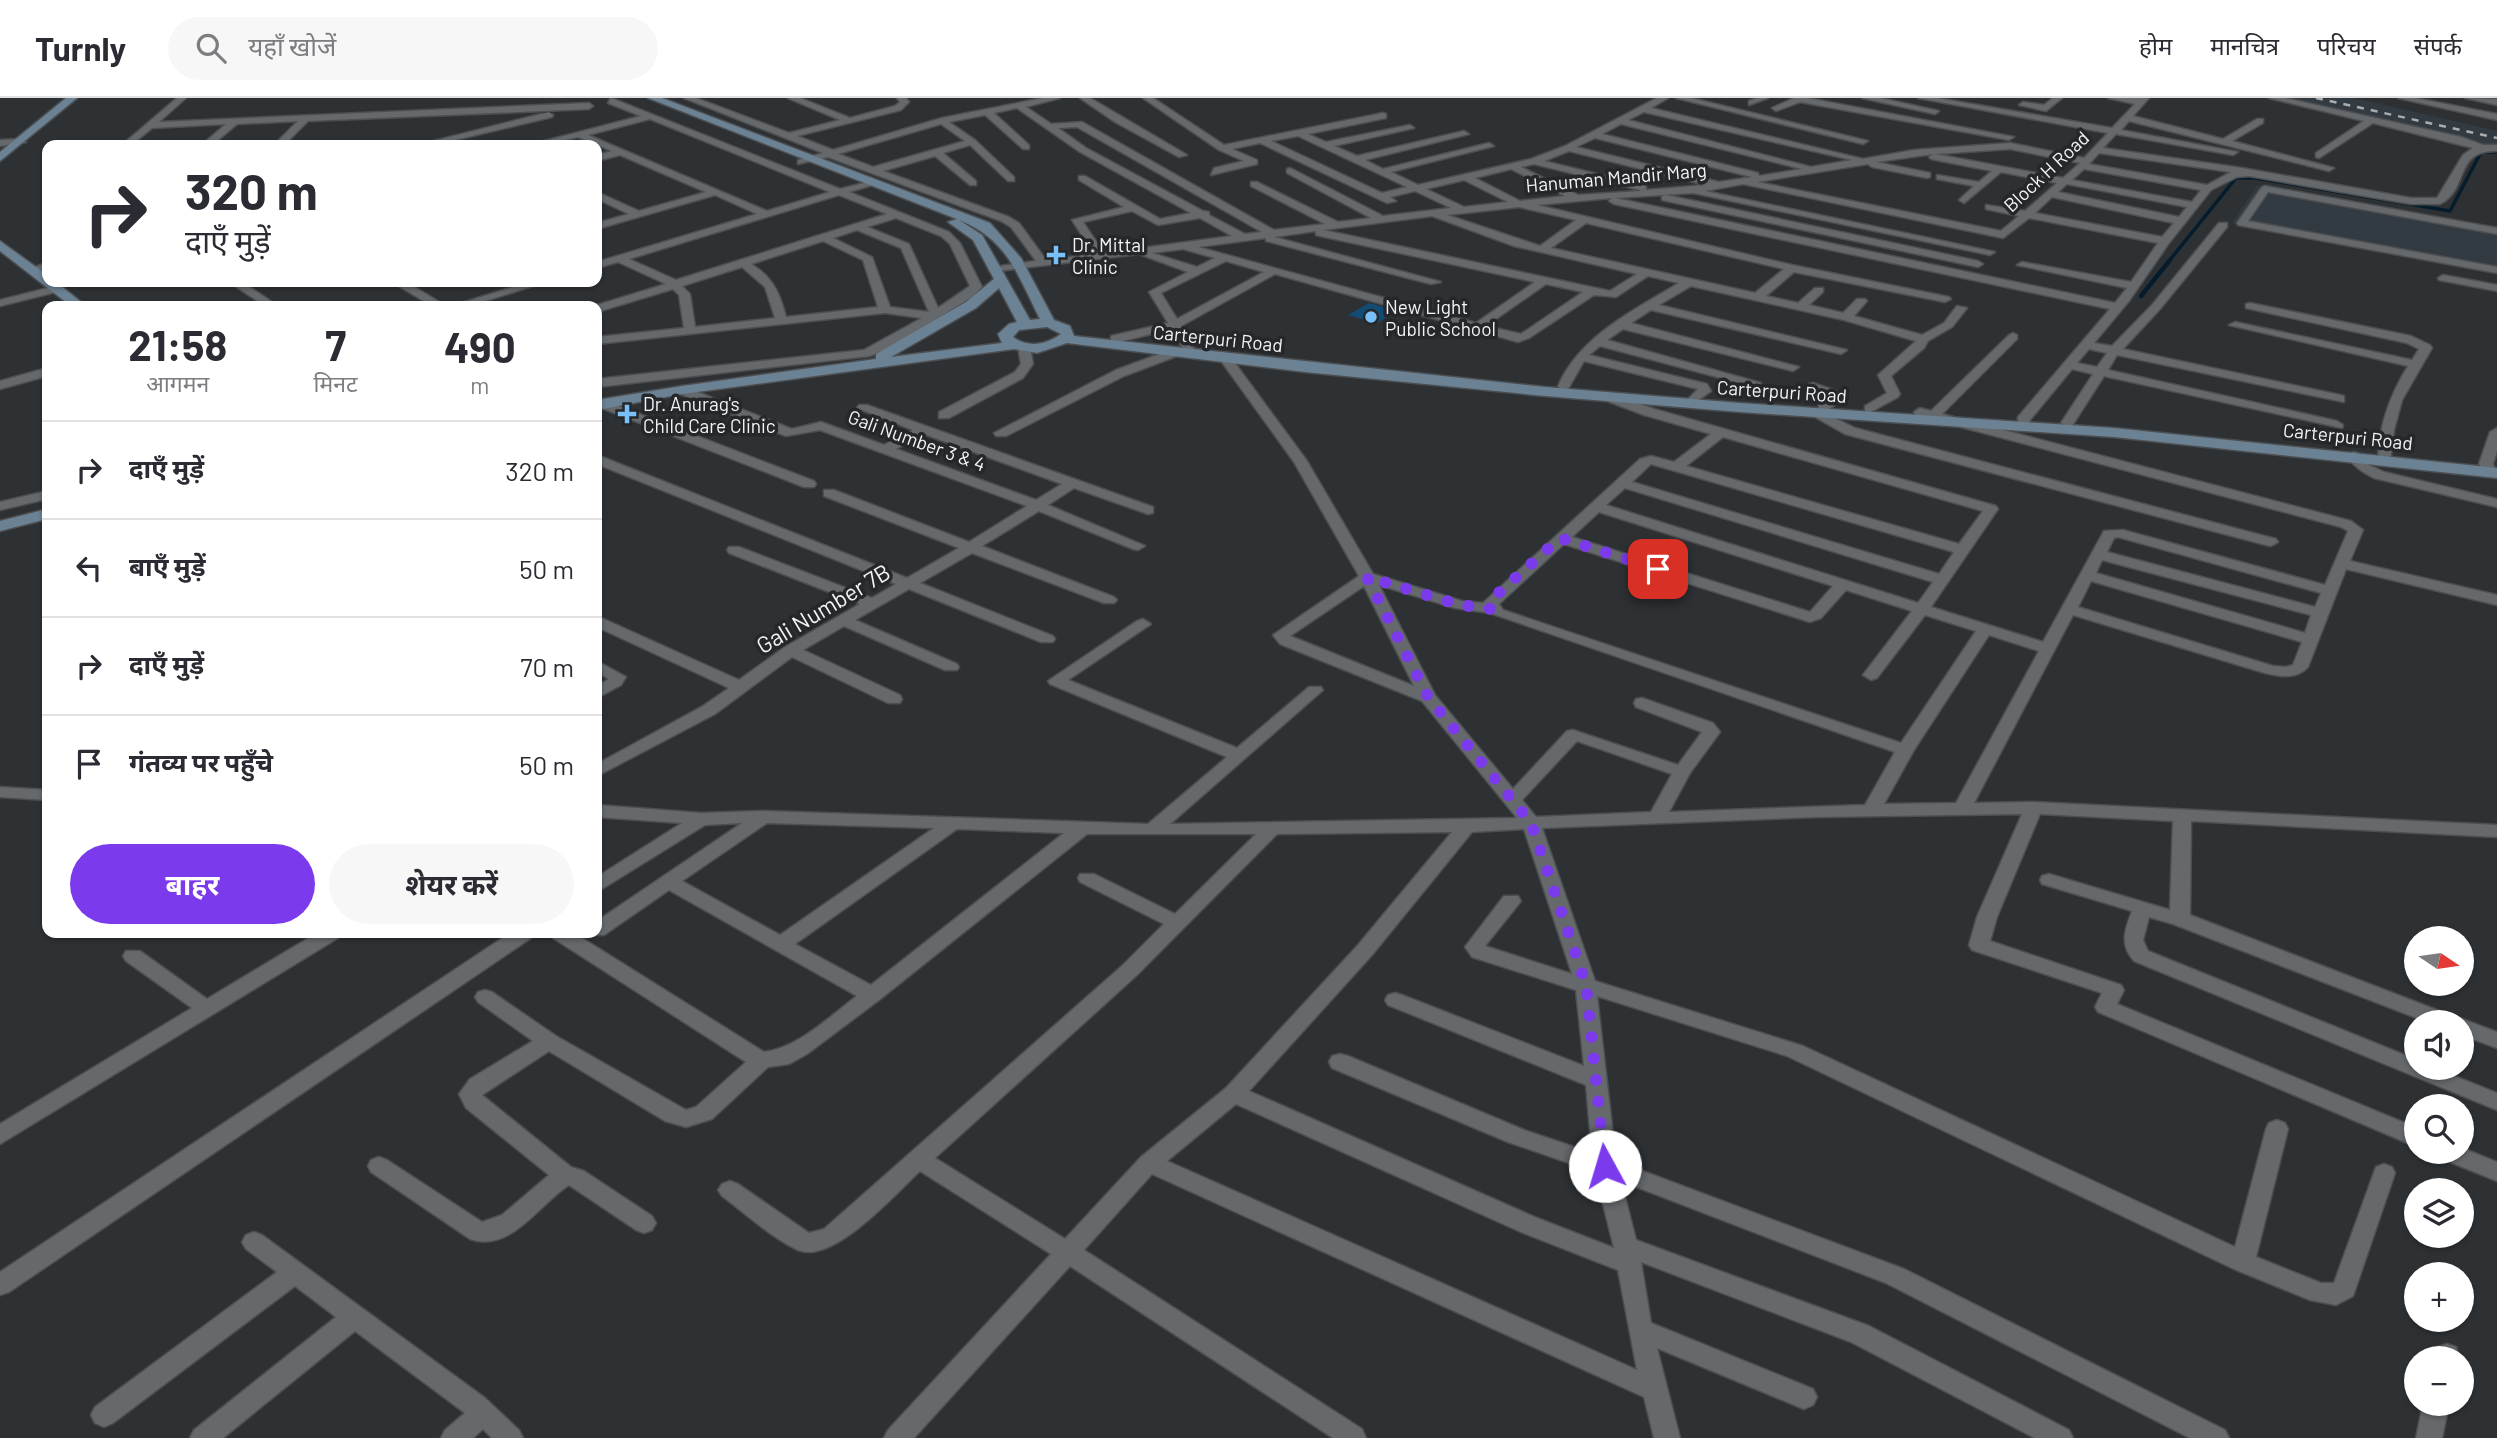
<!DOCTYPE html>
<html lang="hi">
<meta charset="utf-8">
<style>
:root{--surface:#fff;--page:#f7f7f7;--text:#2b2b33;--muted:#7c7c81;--line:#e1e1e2;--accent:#7c3aed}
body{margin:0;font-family:Barlow,"Noto Sans Devanagari",sans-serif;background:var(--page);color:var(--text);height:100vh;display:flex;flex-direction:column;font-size:26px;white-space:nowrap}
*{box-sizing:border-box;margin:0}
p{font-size:23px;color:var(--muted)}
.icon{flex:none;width:38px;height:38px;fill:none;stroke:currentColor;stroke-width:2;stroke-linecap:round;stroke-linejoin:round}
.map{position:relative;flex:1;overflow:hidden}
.details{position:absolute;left:42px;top:203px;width:560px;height:637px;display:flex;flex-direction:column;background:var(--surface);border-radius:14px;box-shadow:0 2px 5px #0004}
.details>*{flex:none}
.guide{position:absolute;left:42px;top:42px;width:560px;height:147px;border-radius:14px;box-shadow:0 2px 5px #0004;background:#fff;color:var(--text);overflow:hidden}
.needle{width:46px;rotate:103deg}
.tools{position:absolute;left:2404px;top:828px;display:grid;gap:14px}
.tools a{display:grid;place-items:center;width:70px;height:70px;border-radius:50%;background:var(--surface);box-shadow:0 2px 5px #0004;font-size:35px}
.pin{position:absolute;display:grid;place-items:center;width:60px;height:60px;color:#fff;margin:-30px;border-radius:14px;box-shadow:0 4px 10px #0006}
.me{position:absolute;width:77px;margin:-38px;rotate:354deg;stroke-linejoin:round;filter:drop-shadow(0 0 5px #0008)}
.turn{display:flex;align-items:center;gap:24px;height:147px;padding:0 28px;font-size:32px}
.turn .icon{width:91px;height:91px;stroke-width:2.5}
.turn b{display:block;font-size:49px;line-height:60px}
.eta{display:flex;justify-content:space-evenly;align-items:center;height:119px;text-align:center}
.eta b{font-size:42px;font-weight:700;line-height:49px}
.action{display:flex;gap:14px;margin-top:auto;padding:14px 28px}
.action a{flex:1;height:80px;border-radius:42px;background:var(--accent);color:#fff;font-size:28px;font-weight:700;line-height:80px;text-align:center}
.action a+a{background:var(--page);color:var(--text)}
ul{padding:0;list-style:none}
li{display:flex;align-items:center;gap:21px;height:98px;padding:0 28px;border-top:2px solid var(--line)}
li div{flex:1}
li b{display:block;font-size:26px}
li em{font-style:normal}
header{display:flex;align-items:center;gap:42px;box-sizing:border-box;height:98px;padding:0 35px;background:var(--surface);border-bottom:2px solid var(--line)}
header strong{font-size:33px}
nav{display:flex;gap:38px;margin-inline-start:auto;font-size:24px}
.search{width:490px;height:63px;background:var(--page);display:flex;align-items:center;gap:18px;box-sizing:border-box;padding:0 24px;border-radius:38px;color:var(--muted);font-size:26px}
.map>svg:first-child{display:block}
</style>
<header>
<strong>Turnly</strong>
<div class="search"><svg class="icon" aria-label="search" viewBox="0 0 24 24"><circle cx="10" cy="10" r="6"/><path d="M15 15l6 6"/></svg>यहाँ खोजें</div>
<nav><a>होम</a><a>मानचित्र</a><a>परिचय</a><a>संपर्क</a></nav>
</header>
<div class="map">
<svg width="2497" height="1340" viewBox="0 0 2497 1340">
<rect width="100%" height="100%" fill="#2e3134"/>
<path fill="#333b42" d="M2274,0H2354L2497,33V50Z
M2257,88L2497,130V174L2232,125Z"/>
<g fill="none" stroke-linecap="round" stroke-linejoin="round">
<path stroke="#051c2d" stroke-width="3.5" d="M2169,163L2236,80H2255L2450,113L2481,54H2497"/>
<path stroke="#051c2d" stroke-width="4.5" d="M2141,198L2170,162"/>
</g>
<path fill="#114c75" d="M1369,205L1398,213L1377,225L1348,217Z"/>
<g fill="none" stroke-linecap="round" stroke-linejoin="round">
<defs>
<path id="street" d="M177,0H186L159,24L589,5L593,8L589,11L308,23L284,47H274L298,23L237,26L212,47H202L226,26L152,30L131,47H122Z
M611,0L840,91L876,82V86L849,94L949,134L960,145L982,189L972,199L891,249L870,258L597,289V281L864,252L922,220L885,215L597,246V239L684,230L679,197L673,191L597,214V208H594L666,186L618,164L597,170V164L757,116L715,97L597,131V125L629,116L597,101V94L639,113L706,94L620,57L597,63V57L612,53L578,39L544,47H529L641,18L608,5ZM650,21L830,94L767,113L588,37ZM839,97L887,116L676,182L629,161ZM896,120L941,138L950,146L970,188L938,210L909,146L867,129ZM857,132L901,150L929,214L890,209L872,159L833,140ZM823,143L863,162L878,209L786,219C780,196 773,179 751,166ZM742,169L765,189L775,220L695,229L690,196L682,188Z
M684,0H696L789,35L840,22L788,0H800L850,20L895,8L900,4L897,0H906L909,4L901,12L797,38L833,52L942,20L1043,0H1060L1026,9L1051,26L1082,24L1274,132L1325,126L1251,88V84H1257L1338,124L1371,120L1287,75V71L1290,70L1383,118L1451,110L1415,93L1390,99L1396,103L1387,105L1260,45L1232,51L1257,62V66L1211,77L1214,70L1244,63L1219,52L1143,0H1153L1224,47L1383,15L1386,16V20L1308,36L1326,44L1410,27L1414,30L1334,48L1357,58L1464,33L1469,36L1365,62L1383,71L1489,45L1494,48L1391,74L1418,87L1531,61L1565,48L1657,0H1668L1651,10L1863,61L1914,52L2010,45L2084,60L2108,35L1918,0H1937L2112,30L2135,6L2108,0H2149L2133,18L2223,41L2257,21H2263V25L2232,43L2334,70L2329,73L2129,23L2121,32L2238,54L2233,57L2116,36L2103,50L2242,70L2411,100H2437L2463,57L2473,50L2373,25L2319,60L2316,59V55L2364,23L2269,0H2285L2461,39L2483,47H2497V53C2453,52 2470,91 2440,106H2411L2249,78L2237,79L2211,92L2169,145L2129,203L2094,245L2112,248L2152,207L2219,125H2227V129L2160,211L2123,251L2340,297L2344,298V304L2117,257L2108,272L2337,323L2343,327L2342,330L2104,278L2072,328L2067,329L2061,325L2093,276L2072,271L2030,322L2029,331L2024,332L2018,328V319L2110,211L1614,106L1609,103L1612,100L1537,107L1792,167L1949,199L1951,201L1945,204L1794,174L1766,198L1798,205L1815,190H1823V194L1809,207L1843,215L1857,201H1865L1867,203L1854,218L1922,237L1944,225L1957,208L1967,210L1952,229L1928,243L1924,250L1891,278L1900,296L1898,299L1869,315L1865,314V308L1887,295L1878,277L1916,243L1844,222L1691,188L1659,207L1847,252L1841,256L1651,212L1631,225L1799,269L1793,273L1623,231L1607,242L1761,285L1755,289L1600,248L1589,257L1707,286L1711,293L1693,306L1687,302L1698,291L1584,263L1568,291H1560L1558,288C1580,238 1634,212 1679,185L1648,178L1616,199L1594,197L1529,240L1518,244L1275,176L1181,228L1194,249L1192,252H1184L1171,231L1115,245L1111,244V238L1168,225L1149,194L1188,174L1139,156L990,174L989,172L994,169L1036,163L1011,129L1001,123L828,59L798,66V62L823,55ZM1017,10L1080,54L1191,115L1160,121L1085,78H1079V82L1124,109L1072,122L1094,156L1046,162L1019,125L1009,119L883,73L935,58L970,87H976V83L943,55L970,47L1008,83H1014V79L975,42L949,24L985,17L1023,51H1029V47L994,15ZM1644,14L1852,62L1811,69L1628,22ZM941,26L965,43L873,69L838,56ZM1621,26L1802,71L1759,78L1758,75L1602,36ZM1077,29L1262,134L1245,136L1209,117V114L1203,113L1086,50L1058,30ZM1298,38L1407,89L1382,95L1271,43ZM1595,40L1752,79L1719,84L1576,49ZM2010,51L2080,65L2063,80L1935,56ZM1569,53L1706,87L1646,92V88L1544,63ZM2099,55L2231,74L2207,87L2089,66ZM1933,56L1929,59L1931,61L1992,73L1979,84L1937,77V81L1974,88L1959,102L1964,105L2001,74L2057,85L2025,113L1986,107V111L2019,118L2001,133L1757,84L1868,66L1872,69L1927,80L1930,79V75L1876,64ZM1534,66L1640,92L1641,93L1578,97L1521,69ZM1511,71L1565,98L1520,103L1475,80ZM2084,71L2201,92L2192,104L2072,82ZM1464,82L1508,104L1464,109L1426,91ZM1743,86L2003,140L2029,120L2158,145L2131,184L2022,164L2017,167L2127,190L2115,205L1615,100L1693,95L1990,157L1995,154L1705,93ZM2067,86L2187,109L2179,119L2058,94ZM2052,99L2174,125L2162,139L2035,115ZM1519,109L1576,122L1540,148L1447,117ZM1132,113L1158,127L1200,120L1232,138L1104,155L1083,124ZM1432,118L1514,148L1637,176L1610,193L1323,132ZM1586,125L1784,171L1755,195L1551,150ZM1316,133V137L1320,138L1535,184L1476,225L1198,149L1266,140V143L1431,186L1441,184L1274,139ZM1183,151L1215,160L1197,169L1152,155ZM1226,163L1264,174L1177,221L1161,195ZM1546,186L1583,194L1521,236L1486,228ZM2089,251L2107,255L2097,269L2077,265Z
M1080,0H1090L1187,57L1179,59L1115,24Z
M1676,0H1691L1868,43L1863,46Z
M1757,0H1768L1749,7V3Z
M1794,0H1807L2014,39L2009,42L1800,4L1776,13L1772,10Z
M1862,0H1880L1939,13L1935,16Z
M2053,0H2062L2046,13L2019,7L2023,4L2044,7Z
M2398,0H2415L2497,16V22Z
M2465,0L2497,1V7Z
M549,14L553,17L552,19L434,47H418Z
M0,42L21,41L26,44L0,48Z
M2265,88L2497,130V136L2268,94L2248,123L2497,169V175L2238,127L2237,125L2262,89Z
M1666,97L1978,163L1983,166L1978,169L1662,102V98Z
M47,165V171L31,175L26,172Z
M2443,177L2497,187V193L2439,182L2438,180Z
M229,184H242L278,208H265Z
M392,184H406L446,208H432Z
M529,184H546L469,208H452Z
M56,188L60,189V193L0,208V202Z
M2250,205L2411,238L2430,247L2432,250L2402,302L2394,332L2390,364H2380L2378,361C2379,327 2390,297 2408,268L2229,227L2235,224L2412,262L2419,251L2407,245L2246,210V206Z
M2013,235L2017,237V241L1942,316L2351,423L2363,432L2350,463L2497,497V507L2346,471L2308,569C2297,581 2281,579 2265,575L2073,517L1974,705L2033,704L2497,727V739L2191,723L2190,817L2455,919L2458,923L2462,921L2497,934V950L2462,937V924H2427L2173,826L2149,819L2143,842L2148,853L2417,962V970H2434L2497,995V1012L2134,863C2119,846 2125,832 2132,813L2042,786L2040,782L2042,778L2049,776L2170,812L2173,723L2040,716L1997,819L1990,843L2121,887L2124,892L2117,906L2417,1030V1049L2098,914L2095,909L2102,895L1972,852L1969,847L1977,819L2022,716L1815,719L1542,730L1595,883L1803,948L2235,1149L2266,1031L2269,1025L2277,1022L2285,1025L2288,1031L2256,1159L2321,1185H2334L2376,1069L2384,1066L2392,1069L2395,1075L2353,1198L2336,1207L2310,1202L2234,1171L1787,958L1597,898L1616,1063L1904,1171L2225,1332L2229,1340H2190L1886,1185L1621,1083L1636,1142L1869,1228L2069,1332L2073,1340H2035L1851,1244L1641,1164L1651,1225L1813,1291L1817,1299L1813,1307L1804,1311L1657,1250L1680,1340H1654L1644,1299L1152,1076L1084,1152L1362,1331L1366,1340H1333L1070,1168L914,1340H884L888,1332L1051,1156L920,1073C895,1096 833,1167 798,1152C773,1141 745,1115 722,1098L718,1092L722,1086L730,1083L738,1086L809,1135L824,1131L1123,867L1164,826L1080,784L1078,780L1080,776H1094L1175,816L1256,736H1087L879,902L807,956L789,966L768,969L712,1021L686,1029L665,1023L549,953L482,997L571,1069L584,1073L652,1118L656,1125L652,1132L644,1135L636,1132L569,1087C539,1106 511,1155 470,1141L371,1074L368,1068L371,1062L379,1059L387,1062L482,1124L502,1117L549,1077L466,1010L459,996L470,981L533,943L478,904L475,899L478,894L485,892L492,894L556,938L686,1012L696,1009L746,964L553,840L550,835H574L764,954C798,950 830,918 857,898L669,792L604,837H590L589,835H597V823L742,725L705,727L597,794V779L682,725L597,719V707L701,715L763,713L1148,726L1227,659L1050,586L1048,583L1137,523L1143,521L1151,526L1068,582L1237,650L1309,589H1321L1323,592L1170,726L1517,720L1422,603L1280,546L1273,537L1359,478L1294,364L1219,260L1221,257H1229L1307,363L1373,476L1462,503L1483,505L1640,361L1651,358L1674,364L1711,336L1644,317L1602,301L1600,298L1606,294L1654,311L1996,408L1998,411L1931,509L2043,544L2104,433L2123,432L2325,487L2348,433L2341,429L1915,317L1914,314L1920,310L1931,313L2009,237ZM1723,339L1983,413L1959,446L1686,368ZM1651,366L1954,454L1939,476L1632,384ZM1625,390L1933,484L1918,505L1606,407ZM1599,414L1833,488L1810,514L1572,439ZM2118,439L2321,495L2315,509L2107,454L2114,440ZM1564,446L1810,524L1821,520L1846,492L1912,513L1863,577L1871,582L1877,580L1925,517L1976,533L1901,645L1503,512L1499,506ZM2102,462L2311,517L2305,535L2096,475ZM2091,483L2302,544L2293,567L2286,569L2273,568L2078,509ZM1379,487L1455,510L1490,515L1895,654L1865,707L1669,714L1690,675L1720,634L1713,625L1642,600L1636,601L1634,605L1636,609L1702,634L1678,667L1573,632L1567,633L1513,691L1435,597ZM1364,488L1414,588L1290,538ZM1989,537L2039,553L1956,705L1884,706L1914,652ZM1577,643L1672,676L1651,714L1536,719L1522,702ZM767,725L934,730L780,837L682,783ZM957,731L1064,735L871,887L795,846ZM1524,731L1572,876L1485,848L1521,803L1518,798H1504L1465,849L1472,859L1576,892L1584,968L1402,897L1395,895L1388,897L1385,902L1388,907L1586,987L1592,1055L1524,1032L1348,958L1340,956L1332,958L1329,964L1332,970L1508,1044L1595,1074L1614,1150L1537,1120L1249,993L1372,857L1472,734ZM1452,734L1358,847L1226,990L1141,1059L1065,1141L935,1060L1137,877L1277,736ZM1236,1006L1521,1134L1618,1172L1637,1272L1167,1063Z
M1024,245L1030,249L1033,266L1023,280L949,320H939V314L1015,274L1021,266L1018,249Z
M1173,251L1179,255L1177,258L1124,278L1006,338H996L994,335L1116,272Z
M47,270V278L0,291V283Z
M1813,285L1842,295V301L1827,313H1820L1855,330L2276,441L2278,444L2271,448L2266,447L1845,336L1808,315L1809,312H1818L1819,307L1829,299L1809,292V286Z
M682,288L792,331L821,324L884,347L913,332L857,310L859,307H867L1153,409V415L1148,416L1074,390L1048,407L1145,448L1138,452L1133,451L1039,413L982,448L1114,499L1117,502L1114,505H1104L972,455L920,485L1053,538L1055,541L1053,544H1041L909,491L855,522L957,566L959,569L957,572H945L844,528L803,552L900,597L902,601L900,605H888L792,559L715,616L597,678V666L703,608L729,590L597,529V518L739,582L785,549L860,506L729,455L727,452L729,449H739L872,500L896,486L597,366V357L907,480L959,450L824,398V392H834L969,444L1027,408L820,332L786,338L678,295L676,292ZM924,336L1062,386L1036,402L896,351Z
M603,302L814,383L816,386L814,389H804L599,309L597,306Z
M2497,330V353L2493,366L2497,375L2491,378L2486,377L2479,366L2490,334Z
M2353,354L2358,355L2369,367L2384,374L2497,401V409L2374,380C2362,374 2355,369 2346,358Z
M47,393V401L0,412V404Z
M597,563L626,579L621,587L597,600V588L609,581L597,574Z
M0,689L47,692V702L0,699Z
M317,835H341L338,840L0,1046V1026L192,910L126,863L123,858L126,853H140L207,901Z
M510,835H534L531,840L9,1194L0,1197V1174Z
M2462,1050L2497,1064V1083L2440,1060L2437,1054H2462Z
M254,1134L262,1137L485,1300L519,1332L523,1340H492L483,1331L473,1340H441L445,1332L465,1315L355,1233L223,1340H190L194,1332L336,1219L295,1188L113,1325L104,1329L95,1325L91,1317L95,1309L277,1174L246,1151L242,1144L246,1137Z
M2447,1246L2456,1249L2459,1260H2433L2438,1249Z
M2423,1306H2449L2442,1340H2416Z"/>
<path id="secondary" d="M66,0H77L0,63V54Z
M648,0H662L990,125L1021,160L1054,222L1070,228L1074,238L1545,289L1740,305L2114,330L2497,370V380L2114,339L1740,314L1545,298L1305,274L1067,245L1037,255L1014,251L682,296L597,312V302L682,288L876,261V256L966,204L994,181L973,142L948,124L957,121ZM959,122C1008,141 1018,178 1040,221L1030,222L982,137ZM999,190L1017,224L1009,226L998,236L1002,245L891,259L976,210ZM1047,229L1061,236C1046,247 1028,250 1013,239L1019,232Z
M0,143L47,177V184H56L86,208H71L0,153Z
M47,411V421L0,433V423Z"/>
</defs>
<use href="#street" stroke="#4c4e50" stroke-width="3"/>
<use href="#secondary" stroke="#4c4e50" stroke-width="3"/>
<use href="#street" fill="#66696c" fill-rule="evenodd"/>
<use href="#secondary" fill="#6b8295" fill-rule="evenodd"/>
<path stroke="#aaacae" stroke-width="2.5" stroke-dasharray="7 7" stroke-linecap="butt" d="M2316,0L2497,40"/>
</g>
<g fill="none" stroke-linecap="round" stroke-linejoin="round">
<path stroke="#7c3aed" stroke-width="12" stroke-dasharray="0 21.6" d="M1605,1068L1586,887L1531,725L1428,599L1367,479L1460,507L1491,511L1490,506L1493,500L1560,440L1658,471"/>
</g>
<g fill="#79bff8" stroke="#25272a" stroke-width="2.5">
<path d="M1052.5 146.5h7v7h7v7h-7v7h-7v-7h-7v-7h7z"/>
<circle cx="1371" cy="219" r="7"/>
<path d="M623.5 305.5h7v7h7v7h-7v7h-7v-7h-7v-7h7z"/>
</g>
<g text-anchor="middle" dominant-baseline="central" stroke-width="7" stroke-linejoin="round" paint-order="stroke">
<g font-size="19" fill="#f3f4f6" stroke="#25272a">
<text transform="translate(2046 73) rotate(-43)">Block H Road</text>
<text transform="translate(1616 79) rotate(-5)">Hanuman Mandir Marg</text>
<text transform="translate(1218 240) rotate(6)">Carterpuri Road</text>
<text transform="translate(1782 293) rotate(4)">Carterpuri Road</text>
<text transform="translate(2348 338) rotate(6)">Carterpuri Road</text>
<text transform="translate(917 342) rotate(20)">Gali Number 3 &amp; 4</text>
</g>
<g font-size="19" fill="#f3f4f6" stroke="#25272a" text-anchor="start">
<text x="1072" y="146">Dr. Mittal<tspan x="1072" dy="22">Clinic</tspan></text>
<text x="1385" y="208">New Light<tspan x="1385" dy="22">Public School</tspan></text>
<text x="643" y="305">Dr. Anurag's<tspan x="643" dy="22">Child Care Clinic</tspan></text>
</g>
<g font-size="23" fill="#f3f4f6" stroke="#25272a">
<text transform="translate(823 510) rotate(-31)">Gali Number 7B</text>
</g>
</g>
</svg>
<div class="tools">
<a><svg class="needle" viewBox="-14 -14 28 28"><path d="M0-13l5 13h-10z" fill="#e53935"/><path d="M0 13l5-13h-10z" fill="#7c7c81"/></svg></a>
<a><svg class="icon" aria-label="sound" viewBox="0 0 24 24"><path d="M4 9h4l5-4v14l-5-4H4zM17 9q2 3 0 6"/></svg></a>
<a><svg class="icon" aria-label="search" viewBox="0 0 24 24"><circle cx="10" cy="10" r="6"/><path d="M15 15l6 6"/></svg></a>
<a><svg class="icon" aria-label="layers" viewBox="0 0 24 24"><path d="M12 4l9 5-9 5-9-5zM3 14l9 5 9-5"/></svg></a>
<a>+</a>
<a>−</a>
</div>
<div class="pin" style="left:1658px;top:471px;background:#d93025"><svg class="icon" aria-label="arrive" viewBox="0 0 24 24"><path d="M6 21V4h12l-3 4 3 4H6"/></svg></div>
<svg class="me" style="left:1605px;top:1068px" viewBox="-20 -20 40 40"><circle r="19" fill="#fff"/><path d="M0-13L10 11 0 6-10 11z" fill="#7c3aed"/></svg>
<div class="guide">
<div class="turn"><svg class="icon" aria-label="right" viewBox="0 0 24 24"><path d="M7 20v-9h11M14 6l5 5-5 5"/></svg><div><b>320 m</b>दाएँ मुड़ें</div></div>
</div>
<section class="details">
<div class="eta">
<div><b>21:58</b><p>आगमन</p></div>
<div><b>7</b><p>मिनट</p></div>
<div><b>490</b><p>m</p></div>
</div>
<ul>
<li><svg class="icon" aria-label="right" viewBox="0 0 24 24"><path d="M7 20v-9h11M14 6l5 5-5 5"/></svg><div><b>दाएँ मुड़ें</b></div><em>320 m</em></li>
<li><svg class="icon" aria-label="left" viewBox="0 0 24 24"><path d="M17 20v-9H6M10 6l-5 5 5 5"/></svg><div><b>बाएँ मुड़ें</b></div><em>50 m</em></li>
<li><svg class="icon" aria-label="right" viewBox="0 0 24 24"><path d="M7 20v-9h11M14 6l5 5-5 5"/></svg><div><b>दाएँ मुड़ें</b></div><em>70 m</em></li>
<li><svg class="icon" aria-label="arrive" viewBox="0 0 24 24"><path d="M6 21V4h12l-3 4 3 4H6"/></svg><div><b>गंतव्य पर पहुँचे</b></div><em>50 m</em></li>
</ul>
<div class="action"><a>बाहर</a><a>शेयर करें</a></div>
</section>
</div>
